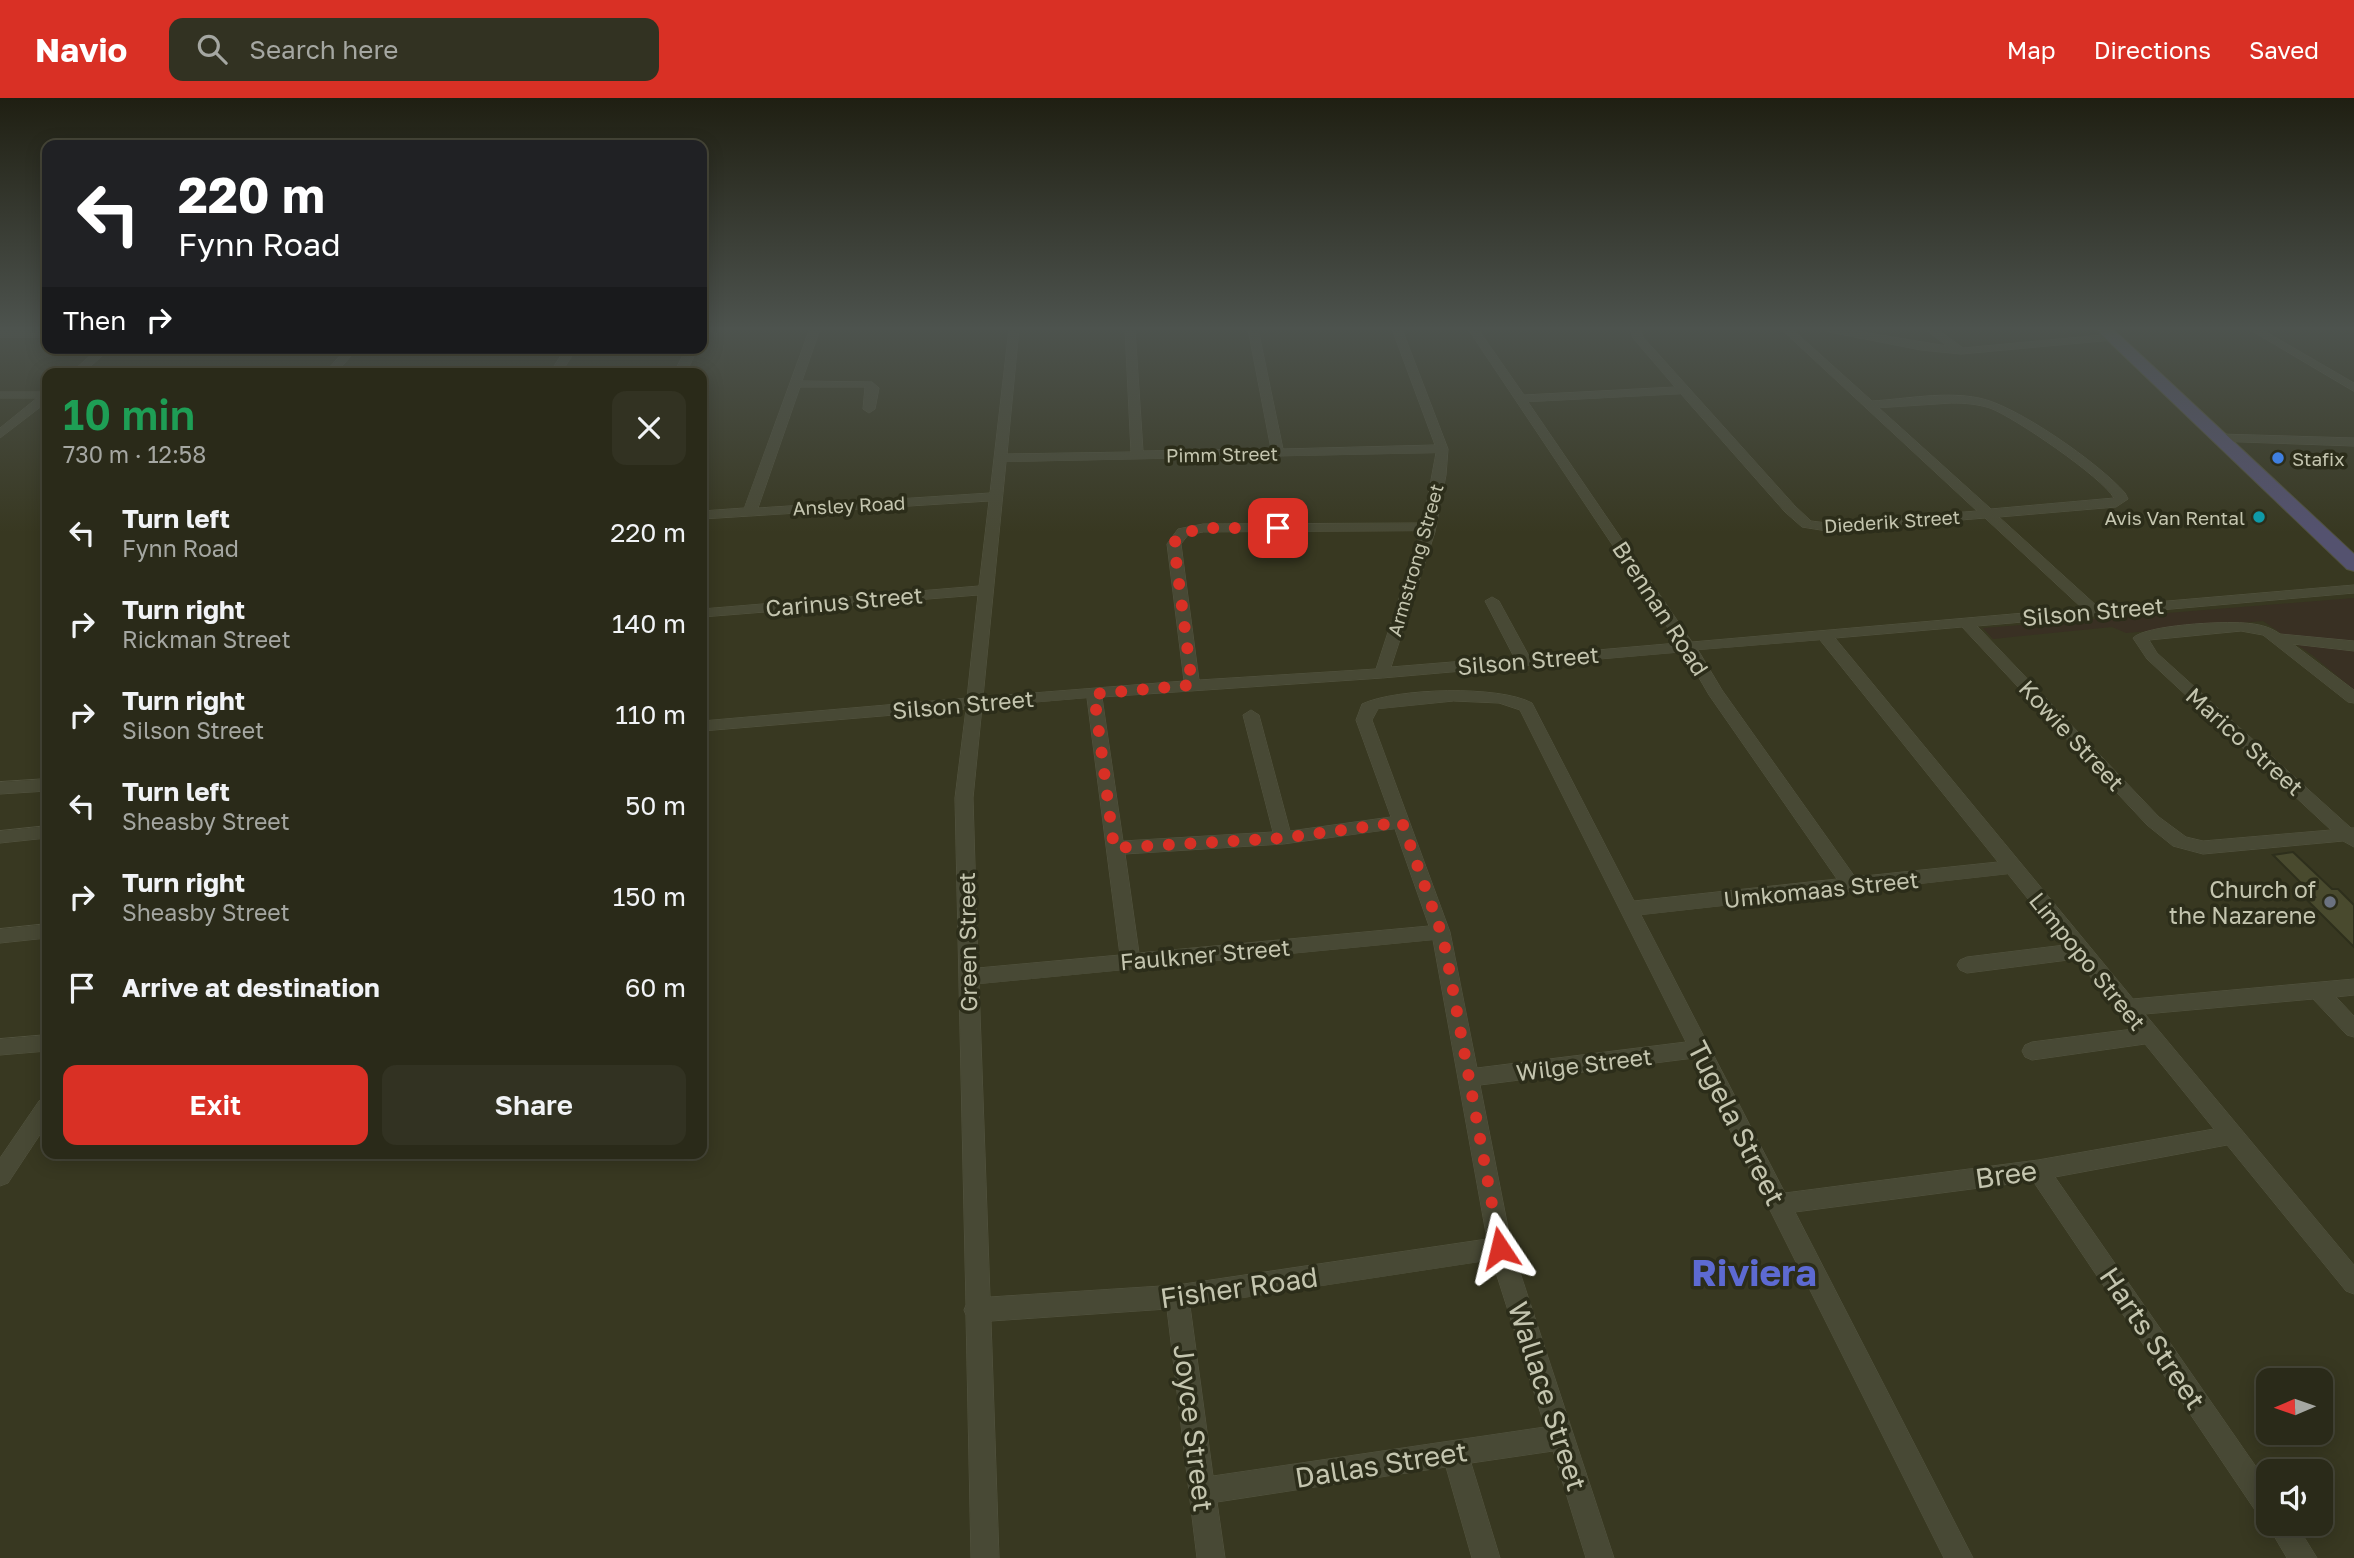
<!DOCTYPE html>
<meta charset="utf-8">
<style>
:root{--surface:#2a2a19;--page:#323222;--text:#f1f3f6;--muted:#a5a7a2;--line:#464638;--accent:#d93025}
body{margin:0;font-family:"Golos Text",sans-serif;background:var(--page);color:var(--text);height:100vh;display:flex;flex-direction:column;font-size:26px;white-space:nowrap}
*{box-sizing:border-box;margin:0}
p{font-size:23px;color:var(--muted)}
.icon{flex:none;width:38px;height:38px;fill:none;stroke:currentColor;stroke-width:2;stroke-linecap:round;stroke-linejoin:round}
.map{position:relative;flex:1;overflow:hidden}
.drawer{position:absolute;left:42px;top:270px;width:665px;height:791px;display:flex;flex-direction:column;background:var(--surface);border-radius:14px;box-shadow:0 4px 18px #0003,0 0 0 2px var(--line)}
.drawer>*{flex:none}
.hud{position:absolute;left:42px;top:42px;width:665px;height:214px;border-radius:14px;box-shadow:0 4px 18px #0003,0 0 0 2px var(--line);background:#202124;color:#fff;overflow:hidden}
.needle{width:46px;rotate:268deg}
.buttons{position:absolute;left:2256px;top:1270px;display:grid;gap:14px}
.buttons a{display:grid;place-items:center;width:77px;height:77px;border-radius:14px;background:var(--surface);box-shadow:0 4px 18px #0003,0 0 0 2px var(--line);font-size:35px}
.pin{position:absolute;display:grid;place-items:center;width:60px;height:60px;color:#fff;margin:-30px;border-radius:14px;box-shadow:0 4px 10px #0006}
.me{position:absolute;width:77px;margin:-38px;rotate:350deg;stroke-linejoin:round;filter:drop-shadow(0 0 5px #0008)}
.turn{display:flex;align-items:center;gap:24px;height:147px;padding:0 21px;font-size:32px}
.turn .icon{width:91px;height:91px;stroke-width:2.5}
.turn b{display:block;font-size:49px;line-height:60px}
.then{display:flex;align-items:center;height:66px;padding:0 21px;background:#0003;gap:14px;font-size:26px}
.round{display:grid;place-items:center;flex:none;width:74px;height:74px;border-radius:14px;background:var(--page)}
.head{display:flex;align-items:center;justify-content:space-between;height:119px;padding:0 21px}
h1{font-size:42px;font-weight:600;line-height:52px;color:#1e9e55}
.primary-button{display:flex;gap:14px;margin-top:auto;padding:14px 21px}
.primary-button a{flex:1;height:80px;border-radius:14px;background:var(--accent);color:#fff;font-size:28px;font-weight:600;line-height:80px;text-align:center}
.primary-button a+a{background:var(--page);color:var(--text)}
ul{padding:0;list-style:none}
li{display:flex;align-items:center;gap:21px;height:91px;padding:0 21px}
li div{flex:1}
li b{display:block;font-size:26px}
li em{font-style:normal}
header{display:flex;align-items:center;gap:42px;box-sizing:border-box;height:98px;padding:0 35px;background:var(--accent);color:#fff}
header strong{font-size:33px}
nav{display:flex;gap:38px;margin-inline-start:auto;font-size:24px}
.search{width:490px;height:63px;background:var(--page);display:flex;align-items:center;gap:18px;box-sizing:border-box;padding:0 24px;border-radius:14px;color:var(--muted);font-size:26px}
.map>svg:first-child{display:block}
</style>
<header>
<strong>Navio</strong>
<div class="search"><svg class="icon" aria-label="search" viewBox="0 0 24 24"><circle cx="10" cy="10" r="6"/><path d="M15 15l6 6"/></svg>Search here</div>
<nav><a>Map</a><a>Directions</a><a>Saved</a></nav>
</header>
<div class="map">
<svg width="2354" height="1460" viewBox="0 0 2354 1460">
<rect width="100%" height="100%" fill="#383821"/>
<path fill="#393023" d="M2354,500V592L2312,557L2263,523L2126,535L2112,529L1993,541L1983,530Z"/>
<path fill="#494a2e" stroke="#2e2f1c" stroke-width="2" d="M2293,754L2332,791H2338L2354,807V849L2306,801L2315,799L2273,757Z"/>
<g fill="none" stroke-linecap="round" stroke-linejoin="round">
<defs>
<path id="minor" d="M702,231H708L702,235Z
M810,231H820L802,283L872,284L879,290L875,311L869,315L863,311L865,289H800L758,410L990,395L1009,231H1019L1007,356L1131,354L1125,231H1135L1143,353L1271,351L1248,231H1258L1283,351L1435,347L1392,231H1402L1448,351L1446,377L1435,434L1391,569L1514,559L1485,503L1492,499L1499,503L1529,558L1678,545L1468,231H1478L1524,297L1675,289L1633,240L1630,231H1640L1643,239L1795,408L1811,423L1827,425L1977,413L1781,231H1792L1872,303C1907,301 1944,293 1979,300C2016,307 2100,366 2125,395L2128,401L2116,409L1999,419L2098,509L2354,487V495L1977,528L2159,719L2186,739L2203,743L2331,732L2147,561L2133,540C2145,527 2224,523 2244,525C2257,526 2269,528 2280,536L2354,543V553L2293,546L2354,592V605L2348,604L2263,537L2241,533L2149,542L2157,555L2351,730H2354V749L2343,743L2203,756L2173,748L2147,727L1962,529L1835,540L2133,901L2354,881V897L2336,899L2354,918V939L2347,937L2313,901L2145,916L2354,1167V1196L2346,1193L2227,1047L2055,1079L2268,1386V1422L2259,1418L2033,1083L1795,1114L1973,1460H1944L1694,960L1480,987L1512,1150L1614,1460H1586L1553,1353L1471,1365L1500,1460H1472L1446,1369L1217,1404L1225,1460H1197L1167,1211L991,1223L999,1460H971L966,1217L964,1212L966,1207L955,700L966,611L702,633V623L967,600L978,497L702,519V511L979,488L989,403L702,421V413L744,410ZM1681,296L1785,414L1802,429L1827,433L1985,420L2082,510L1692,544L1528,304ZM1952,305C1965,305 1977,306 1990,310C2014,319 2102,379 2114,400L1991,411L1879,310ZM1436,355L1423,425L1203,426L1178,431L1167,446L1184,583L983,599L1006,364ZM1421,433L1376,571L1199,582L1181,446L1188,437L1203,434ZM1820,542L1998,764L1855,779L1722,592L1698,552ZM1684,554L1709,597L1837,781L1634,803L1532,605C1499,587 1396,590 1362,606L1356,622L1391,719L1290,733L1259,617L1251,612L1243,617L1273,734L1123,743L1102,599L1382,580ZM1087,600L1120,857L978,870L973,700L982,609ZM1454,603L1499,605L1520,612L1686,944L1477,970L1450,834L1372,622L1378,611ZM1395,731L1429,828L1139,855L1125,756L1283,746ZM2008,776L2065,847L1967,859L1960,862L1957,867L1960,872L1967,875L2076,861L2133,931L2032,944L2025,947L2022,953L2025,959L2032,962L2145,946L2214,1031L2038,1062L1785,1095L1641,817ZM1433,842L1487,1141L1177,1187L990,1199L979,886ZM1492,1162L1545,1329L1213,1378L1190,1208Z
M1824,231H1844L1947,248L1925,231H1937L1963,250L2113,236L2118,239L2113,242L1961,256L1921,252L1829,234Z
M2249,231H2261L2354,285V293Z
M0,233H47V239H0Z
M99,250H111L83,275H71Z
M347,250H358L336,275H325Z
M566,250H577L561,275H550Z
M687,250H698L686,275H674Z
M0,294H47V304L0,340V330L37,300H0Z
M2219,336L2354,340V348L2215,343V337Z
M47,681V693L0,696V684Z
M47,728V740L0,745V733Z
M47,826V840L0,845V831Z
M47,937V953L0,957V941Z
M47,1000V1026L8,1085L0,1088V1060L39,1003Z
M2268,1422V1426H2296L2317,1460H2287L2267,1426Z"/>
<path id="highway" d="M2096,231H2113L2354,456V473L2347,471Z"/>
</defs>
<use href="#minor" stroke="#545541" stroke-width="1"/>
<use href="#highway" stroke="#52533f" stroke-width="2"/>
<use href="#minor" fill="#484935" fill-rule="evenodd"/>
<use href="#highway" fill="#54526f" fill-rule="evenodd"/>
</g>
<linearGradient id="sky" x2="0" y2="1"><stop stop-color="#1f1f12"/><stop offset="0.53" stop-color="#4d534e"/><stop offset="1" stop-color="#4d534e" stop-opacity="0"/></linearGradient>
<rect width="2354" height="435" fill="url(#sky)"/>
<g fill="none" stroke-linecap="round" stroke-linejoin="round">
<path stroke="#d93025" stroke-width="12" stroke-dasharray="0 21.6" d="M1278,430H1203L1178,437L1174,446L1192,587L1094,596L1114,750L1283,740L1402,724L1441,834L1446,854L1500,1150"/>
</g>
<circle fill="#3f7fe0" stroke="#2c2d1a" stroke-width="2.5" cx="2278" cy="360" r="7"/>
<circle fill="#0f9aa8" stroke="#2c2d1a" stroke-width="2.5" cx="2259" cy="419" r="7"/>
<circle fill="#6b7280" stroke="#2c2d1a" stroke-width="2.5" cx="2330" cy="804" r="7"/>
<g text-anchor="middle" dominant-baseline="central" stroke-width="7" stroke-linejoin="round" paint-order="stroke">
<g font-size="19" fill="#c4c5af" stroke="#2c2d1a">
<text transform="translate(1222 356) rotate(-1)">Pimm Street</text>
<text transform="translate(849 407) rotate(-3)">Ansley Road</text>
<text transform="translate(1892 423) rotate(-4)">Diederik Street</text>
<text transform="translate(1415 462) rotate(-74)">Armstrong Street</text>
</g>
<g font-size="19" fill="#c4c5af" stroke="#2c2d1a" text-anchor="start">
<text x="2292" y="360">Stafix</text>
<text x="2245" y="419" text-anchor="end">Avis Van Rental</text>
</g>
<g font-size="23" fill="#c4c5af" stroke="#2c2d1a">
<text transform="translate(844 503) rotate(-5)">Carinus Street</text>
<text transform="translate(1661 510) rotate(57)">Brennan Road</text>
<text transform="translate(2093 513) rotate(-5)">Silson Street</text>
<text transform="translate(1528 562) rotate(-5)">Silson Street</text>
<text transform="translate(963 606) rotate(-5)">Silson Street</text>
<text transform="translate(2072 637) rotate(47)">Kowie Street</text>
<text transform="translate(2245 643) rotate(42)">Marico Street</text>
<text transform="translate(1821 791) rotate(-6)">Umkomaas Street</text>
<text transform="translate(967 844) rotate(-91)">Green Street</text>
<text transform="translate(1205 856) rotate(-5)">Faulkner Street</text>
<text transform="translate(2088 863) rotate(51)">Limpopo Street</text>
<text transform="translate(1584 966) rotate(-7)">Wilge Street</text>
</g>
<g font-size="23" fill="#c4c5af" stroke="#2c2d1a" text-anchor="end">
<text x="2316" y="791">Church of<tspan x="2316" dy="26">the Nazarene</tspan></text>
</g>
<g font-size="28" fill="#c4c5af" stroke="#2c2d1a">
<text transform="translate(1737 1025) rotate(63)">Tugela Street</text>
<text transform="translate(2006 1076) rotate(-8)">Bree</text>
<text transform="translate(1239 1189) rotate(-8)">Fisher Road</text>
<text transform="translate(2153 1240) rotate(56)">Harts Street</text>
<text transform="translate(1548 1298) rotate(72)">Wallace Street</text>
<text transform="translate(1194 1330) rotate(83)">Joyce Street</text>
<text transform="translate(1381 1366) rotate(-9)">Dallas Street</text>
</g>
<g font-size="37" font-weight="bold" fill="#5d6ad2" stroke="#2c2d1a">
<text x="1754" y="1174">Riviera</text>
</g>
</g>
</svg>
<div class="buttons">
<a><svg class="needle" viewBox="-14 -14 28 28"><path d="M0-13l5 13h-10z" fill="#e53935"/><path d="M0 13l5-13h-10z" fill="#a5a7a2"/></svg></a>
<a><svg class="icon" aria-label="sound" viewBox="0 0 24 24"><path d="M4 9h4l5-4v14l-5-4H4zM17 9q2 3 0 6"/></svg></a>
</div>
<div class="pin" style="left:1278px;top:430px;background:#d93025"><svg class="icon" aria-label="arrive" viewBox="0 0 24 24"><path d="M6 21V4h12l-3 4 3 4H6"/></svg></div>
<svg class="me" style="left:1500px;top:1150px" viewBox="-20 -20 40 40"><path d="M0-17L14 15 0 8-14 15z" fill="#d93025" stroke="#fff" stroke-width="4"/></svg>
<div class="hud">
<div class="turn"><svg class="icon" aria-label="left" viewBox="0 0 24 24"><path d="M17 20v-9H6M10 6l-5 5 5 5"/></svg><div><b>220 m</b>Fynn Road</div></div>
<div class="then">Then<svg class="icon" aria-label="right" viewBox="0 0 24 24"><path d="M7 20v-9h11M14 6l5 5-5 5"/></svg></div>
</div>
<section class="drawer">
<div class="head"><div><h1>10 min</h1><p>730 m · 12:58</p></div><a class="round"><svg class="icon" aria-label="close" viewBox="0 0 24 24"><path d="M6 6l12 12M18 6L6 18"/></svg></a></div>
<ul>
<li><svg class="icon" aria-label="left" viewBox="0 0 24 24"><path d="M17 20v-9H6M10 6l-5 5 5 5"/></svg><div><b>Turn left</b><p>Fynn Road</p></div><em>220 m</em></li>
<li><svg class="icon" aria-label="right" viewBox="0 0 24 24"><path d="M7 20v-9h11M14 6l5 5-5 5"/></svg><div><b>Turn right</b><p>Rickman Street</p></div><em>140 m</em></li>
<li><svg class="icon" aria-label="right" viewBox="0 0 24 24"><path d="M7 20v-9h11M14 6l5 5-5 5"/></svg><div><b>Turn right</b><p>Silson Street</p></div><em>110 m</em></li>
<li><svg class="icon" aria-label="left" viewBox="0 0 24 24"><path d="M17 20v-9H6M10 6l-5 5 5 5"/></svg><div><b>Turn left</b><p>Sheasby Street</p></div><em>50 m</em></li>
<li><svg class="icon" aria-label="right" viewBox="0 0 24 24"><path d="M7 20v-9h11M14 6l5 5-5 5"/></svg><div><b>Turn right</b><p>Sheasby Street</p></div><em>150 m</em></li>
<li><svg class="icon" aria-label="arrive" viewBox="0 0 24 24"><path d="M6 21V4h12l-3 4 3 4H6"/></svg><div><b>Arrive at destination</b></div><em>60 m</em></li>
</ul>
<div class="primary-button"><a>Exit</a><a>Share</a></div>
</section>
</div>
